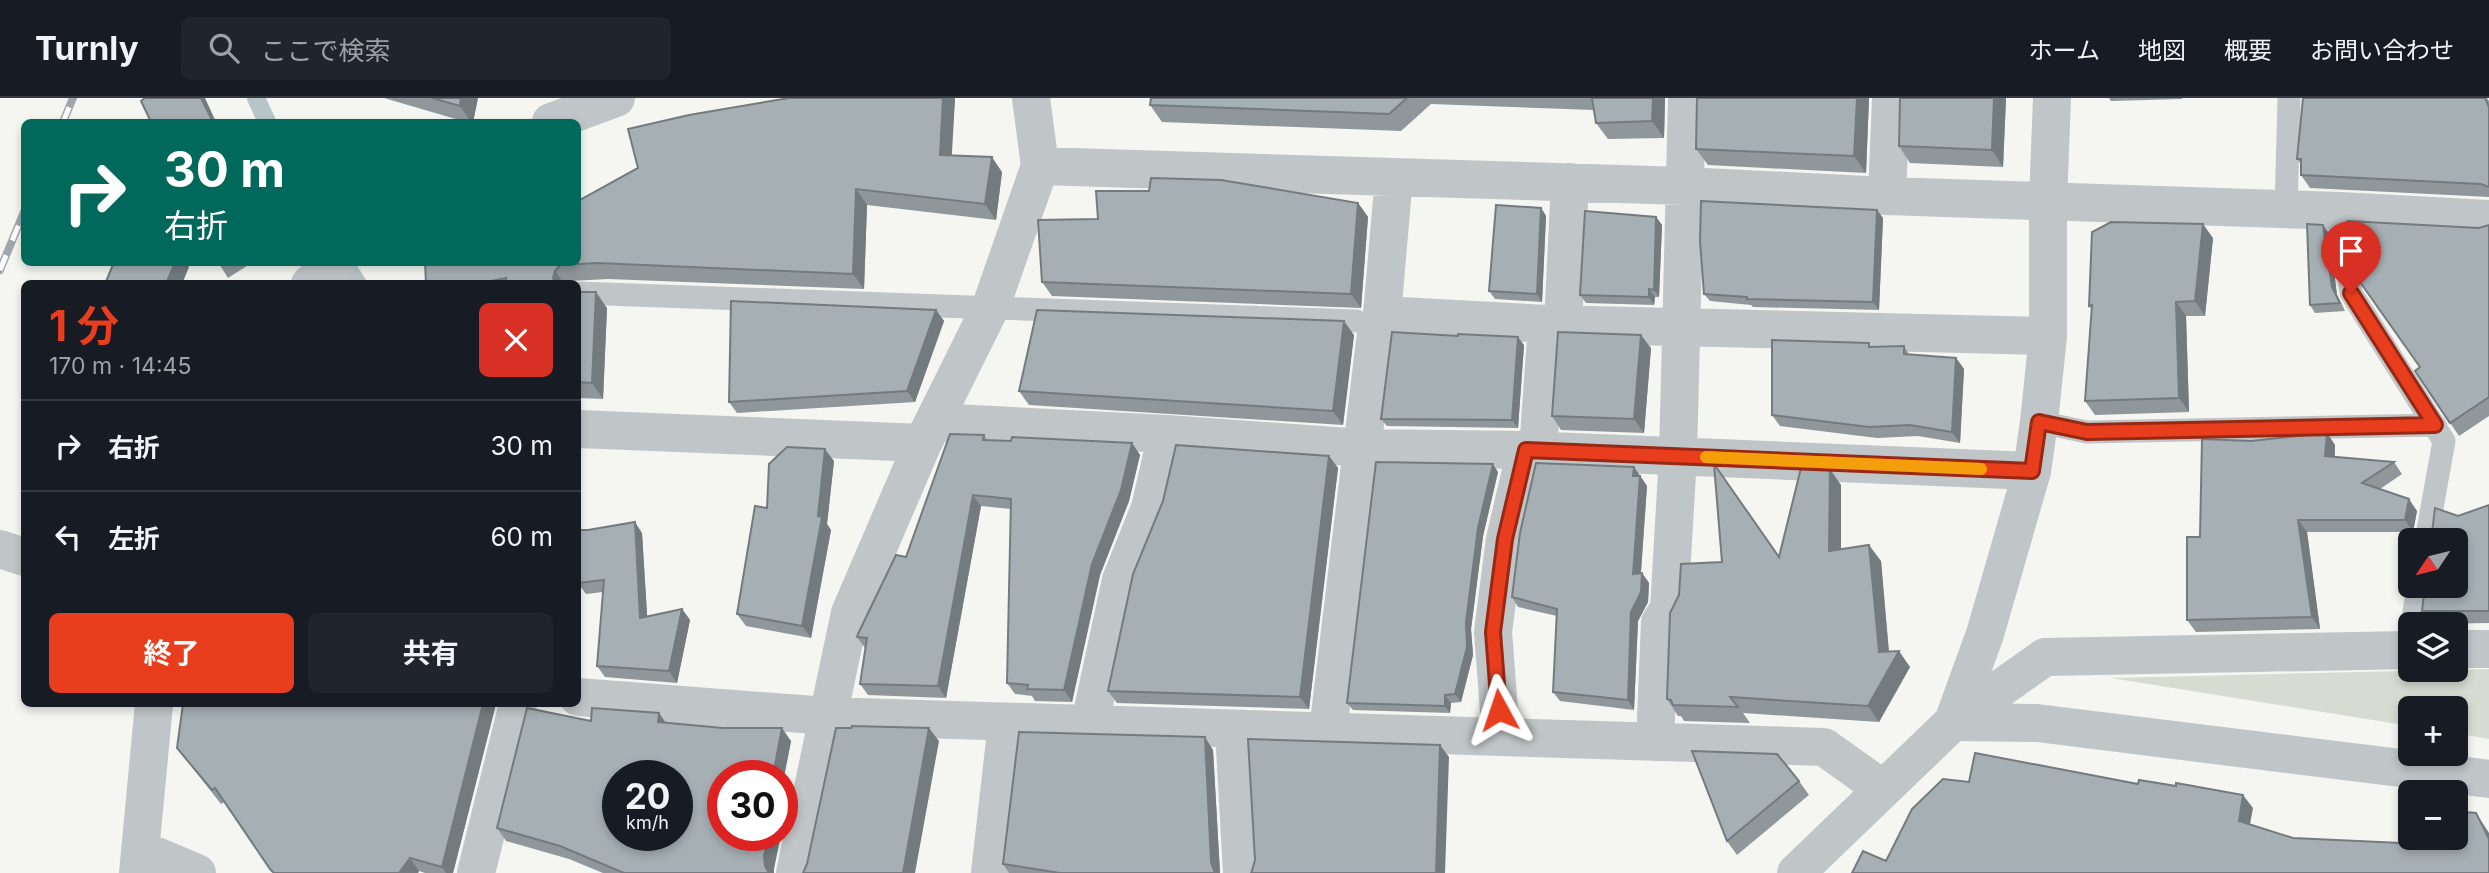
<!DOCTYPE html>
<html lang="ja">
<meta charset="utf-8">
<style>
:root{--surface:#171b24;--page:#20242c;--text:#f1f3f6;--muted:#9ea1a6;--line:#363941;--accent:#e83e1e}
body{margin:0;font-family:Inter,"Noto Sans JP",sans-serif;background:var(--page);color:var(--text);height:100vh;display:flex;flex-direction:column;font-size:26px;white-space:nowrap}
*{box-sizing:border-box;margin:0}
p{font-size:23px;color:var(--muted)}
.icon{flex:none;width:38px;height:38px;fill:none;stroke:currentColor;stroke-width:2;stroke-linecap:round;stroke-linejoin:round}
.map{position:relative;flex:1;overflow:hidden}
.sheet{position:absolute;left:21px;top:182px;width:560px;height:427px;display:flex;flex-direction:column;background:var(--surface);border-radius:10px;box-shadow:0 4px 10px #0003}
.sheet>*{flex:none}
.banner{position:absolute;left:21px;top:21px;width:560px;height:147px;border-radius:10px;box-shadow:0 4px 10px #0003;background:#00695c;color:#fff;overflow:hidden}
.needle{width:46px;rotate:235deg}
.fabs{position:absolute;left:2398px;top:430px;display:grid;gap:14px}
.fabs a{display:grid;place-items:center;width:70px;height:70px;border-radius:10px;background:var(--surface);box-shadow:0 4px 10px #0003;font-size:35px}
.speed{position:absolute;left:602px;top:662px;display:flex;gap:14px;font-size:35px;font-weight:700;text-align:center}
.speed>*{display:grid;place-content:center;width:91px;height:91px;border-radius:50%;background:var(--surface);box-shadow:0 4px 10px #0003;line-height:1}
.speed small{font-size:18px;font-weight:400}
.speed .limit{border:10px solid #d22;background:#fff;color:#111}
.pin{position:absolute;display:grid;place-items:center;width:60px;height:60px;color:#fff;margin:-72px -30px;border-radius:50% 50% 50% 0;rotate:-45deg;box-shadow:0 0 7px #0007}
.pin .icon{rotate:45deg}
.me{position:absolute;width:77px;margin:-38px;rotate:355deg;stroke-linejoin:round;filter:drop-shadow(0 0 5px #0008)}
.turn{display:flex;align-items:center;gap:24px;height:147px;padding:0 28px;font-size:32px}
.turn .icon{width:91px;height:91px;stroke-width:2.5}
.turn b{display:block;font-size:49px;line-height:60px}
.round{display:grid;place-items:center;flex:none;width:74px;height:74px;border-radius:10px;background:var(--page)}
.headline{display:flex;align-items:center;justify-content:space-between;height:119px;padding:0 28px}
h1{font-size:42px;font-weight:700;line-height:52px;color:var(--accent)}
.button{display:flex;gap:14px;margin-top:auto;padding:14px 28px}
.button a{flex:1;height:80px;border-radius:10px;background:var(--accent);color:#fff;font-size:28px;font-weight:700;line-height:80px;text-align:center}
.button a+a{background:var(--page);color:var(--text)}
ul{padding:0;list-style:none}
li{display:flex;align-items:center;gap:21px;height:91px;padding:0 28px;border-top:2px solid var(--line)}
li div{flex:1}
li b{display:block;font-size:26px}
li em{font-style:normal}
header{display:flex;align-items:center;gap:42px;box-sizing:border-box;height:98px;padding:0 35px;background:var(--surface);border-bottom:2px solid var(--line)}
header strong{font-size:33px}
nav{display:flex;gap:38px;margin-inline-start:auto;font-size:24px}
.search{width:490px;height:63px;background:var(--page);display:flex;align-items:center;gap:18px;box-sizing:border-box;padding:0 24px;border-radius:10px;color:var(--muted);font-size:26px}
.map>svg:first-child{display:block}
</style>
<header>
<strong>Turnly</strong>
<div class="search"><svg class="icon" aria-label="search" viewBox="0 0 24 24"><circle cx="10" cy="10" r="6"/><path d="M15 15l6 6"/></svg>ここで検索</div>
<nav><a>ホーム</a><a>地図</a><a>概要</a><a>お問い合わせ</a></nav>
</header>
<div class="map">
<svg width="2489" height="775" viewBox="0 0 2489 775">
<rect width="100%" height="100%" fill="#f5f5f1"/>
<path fill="#d6dcd2" d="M2489,571V641L2455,635V611H2410V628L2111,580Z"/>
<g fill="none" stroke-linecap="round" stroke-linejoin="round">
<path stroke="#b7c5c8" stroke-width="18" d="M256,0L267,24
M344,164L358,186"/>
<path stroke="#c0c5c7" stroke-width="23" d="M2286,113L2289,0
M2340,113L2351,195L2444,343L2426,443
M578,195L1356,223
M2039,324L2087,334L2435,327
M2412,527L2418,488"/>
<path stroke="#c0c5c7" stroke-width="38" d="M551,24L616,0
M1040,68L1684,88L1887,98L2340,113L2489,121
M1887,98L1891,0
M310,186L336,164
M1382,217L1547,226L2048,238
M1563,226L1570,84
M934,324L1167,336L1362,350L1526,352L2032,373
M578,331L923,345
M1538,353L1547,226
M0,451L24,459
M2455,551H2489
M578,599L827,618L1824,649L1883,691
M1953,624L2037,625L2489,681
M1953,624L2045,559L2410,552
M1090,625L1121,482L1150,410L1167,336
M1234,632L1242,775
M1328,633L1376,235L1382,217L1394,79
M1501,639L1493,534L1505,441L1526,352
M1655,644L1660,524L1669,511L1678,358L1687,0
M140,751L197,775
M138,775L154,606
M476,775L518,606
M795,775L850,515L923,345L991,208L1040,68L1031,0
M990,775L1007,625"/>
<path stroke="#c0c5c7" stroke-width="38" d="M1796,775L1953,624L1985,536L2032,373L2039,324L2048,238V103L2052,0"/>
<defs>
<path id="rail" d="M63,24L73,0
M0,172L24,114"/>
</defs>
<use href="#rail" stroke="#a0a8ad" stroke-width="8"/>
<use href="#rail" stroke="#fff" stroke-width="5" stroke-dasharray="16" stroke-linecap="butt"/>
</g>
<path fill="#8f979b" d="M384,0H478L473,24H466Z
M955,0L951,57L1002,74L996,122L867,107L864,191L608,181L571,183L568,186H426Z
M1151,0H1665L1664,40L1608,41L1596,25L1594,12L1431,6L1401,33L1162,24L1150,7Z
M1869,0L1866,75L1708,67L1696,51Z
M1900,0H2006L2003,69L1910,65L1899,48Z
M2109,0H2182V1L2111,3Z
M2487,0L2489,3V99L2310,90L2301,77V66L2297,61Z
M1358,105L1368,119L1361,210L1052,198L1042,184L1098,121Z
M1541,110L1546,118L1542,204L1495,201L1489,193Z
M1877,112L1883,120L1879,212L1753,209L1751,207L1710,203L1704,196Z
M1656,119L1662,127L1659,199H1655L1654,207L1586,205L1580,197Z
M2489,127V318L2459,338L2415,273L2420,269L2479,130Z
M2329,135L2337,197L2345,213L2315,215L2310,207Z
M2213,140L2205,218H2186L2189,314L2095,317L2085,303L2092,211L2089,208Z
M218,164H253L228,180Z
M578,194L607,210L603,301L578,300Z
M936,212L944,223L915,304L737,315L729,304Z
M1354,237L1343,327L1029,307L1019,293Z
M1524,247L1518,330L1387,328L1381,321Z
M1904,248L1909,256L1956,260L1964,271L1960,345L1918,338L1877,340L1780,328L1772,317L1872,249Z
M1651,250L1644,335L1561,332L1552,318Z
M2327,335L2335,347V359L2394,364L2402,376L2380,391L2417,413L2413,434H2307L2320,531L2196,534L2187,522L2200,439L2251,343Z
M984,337L987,342L1132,345L1140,357L1129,403L1100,477L1072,604L1035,603L1032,598L1015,596L1007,585L1011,411L981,408L946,600L868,597L860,586L865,550L857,539L906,459Z
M1329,358L1338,370L1309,611L1117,605L1108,593L1163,403Z
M834,363L827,426L831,432L811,540L746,528L737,516L767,410Z
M1634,369L1647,388L1641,475H1642L1649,485L1648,504L1638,523L1634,612L1560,603L1553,594L1557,518L1518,509L1512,499Z
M1498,374L1483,438L1471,531L1473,557L1461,604L1451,605L1450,615L1353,612L1347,605Z
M1841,387V451L1881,463L1889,553L1910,569L1879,624L1743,615L1750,625L1684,623L1681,618H1678L1667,601L1722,464L1779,459Z
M2489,407V525L2430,526L2422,513L2458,418Z
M642,435L647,518L682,511L690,522L677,585L605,579L597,568L603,494L586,496L578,485Z
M496,606L453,775H425L419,773L418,775H273L224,704L221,706L177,650Z
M591,623L666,624L791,643L782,689V677H723L774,771V775H603L569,761L506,743L497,730Z
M1213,652L1220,775H1009L1003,766Z
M1799,683L1809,697L1737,757L1727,743Z"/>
<path fill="#747b7e" d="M201,0H205L216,24H213Z
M461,0H478L473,24H471L460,8Z
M943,0H955L951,72L940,57Z
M1653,0H1665L1664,40L1652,23Z
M1857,0H1869L1866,75L1854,58Z
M1994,0H2006L2003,69L1992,52Z
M992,59L1002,74L996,122L985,106Z
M856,91L867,107L864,191L853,176Z
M1358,105L1368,119L1361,210L1351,196Z
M1541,110L1546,118L1542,204L1537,196Z
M1877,112L1883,120L1879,212L1873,204Z
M1656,119L1662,127L1659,199L1654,192Z
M2203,126L2213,140L2205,218L2195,203Z
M2323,127L2329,135L2337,197L2345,213L2332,189Z
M175,164H186L189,169L182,186H166Z
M555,173L564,186H556L553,180Z
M1649,191L1655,199L1654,207L1649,199Z
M596,194L607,210L603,301L592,285Z
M2176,204L2186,218L2189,314L2179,300Z
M936,212L944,223L915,304L907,293Z
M1344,223L1354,237L1343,327L1333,313Z
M1641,237L1651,250L1644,335L1634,321Z
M1518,239L1524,247L1518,330L1512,322Z
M1956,260L1964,271L1960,345L1952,334Z
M2327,335L2335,347L2334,371L2325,358Z
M1132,345L1140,357L1129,403L1100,477L1072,604L1064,592L1092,466Z
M825,351L834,363L827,426L831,432L811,540L802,528L818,418Z
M1329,358L1338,370L1309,611L1300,599Z
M1493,366L1498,374L1483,438L1471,531L1473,557L1461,604L1455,596L1478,430Z
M1634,369L1647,388L1640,485L1633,476Z
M1830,371L1841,387V469L1829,453Z
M973,397L981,408L946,600L938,588Z
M2409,401L2417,413L2413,434L2405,422Z
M2298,422L2307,434L2320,531L2312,519Z
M635,424L642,435L648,531L640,520Z
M1869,447L1881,463L1890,569L1899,553L1910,569L1879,624L1868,608L1879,554Z
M1642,475L1649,485L1648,504L1638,523L1634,612L1628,602L1631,514Z
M682,511L690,522L677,585L669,573Z
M1445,597L1451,605L1450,615L1445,608Z
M483,606H496L453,775H446L442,769Z
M659,615L668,628L658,624Z
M782,630L791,643L782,689V677H773Z
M929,630L939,643L915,775H903Z
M1205,639L1213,652L1220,775H1215L1211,764Z
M1440,647L1449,659L1445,775H1436Z
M2243,697L2253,710L2248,737L2239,723Z
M782,705L786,711L782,730Z
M2476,715L2489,735V741Z
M769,737H781L774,771V775H769L765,768L764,758Z
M410,760L419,773L418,775H399Z"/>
<path fill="#a6b0b4" stroke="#747b7e" stroke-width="2" fill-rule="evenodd" d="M145,0H201L213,24H151L141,3Z
M432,0H461L460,8Z
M789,0H943L940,57L992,59L985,106L856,91L853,176L598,165L560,167L555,173L553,180L556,186H507L506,180L477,186H426L425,164H578V103L638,70L628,31L689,17Z
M1151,0H1407L1389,16L1150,7Z
M1592,0H1653L1652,23L1596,25Z
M1697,0H1857L1854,58L1696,51Z
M1900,0H1994L1992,52L1899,48Z
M2303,0H2485L2489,9V89L2481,86L2301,77V61H2297Z
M1151,80L1221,82L1358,105L1351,196L1042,184L1038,122L1098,121L1096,93H1149Z
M1701,103L1877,112L1873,204L1747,201V199L1704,196L1700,143Z
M1496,107L1541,110L1537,196L1489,193Z
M1585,113L1656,119L1654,192L1649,191V199L1580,197Z
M2348,123L2479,130L2489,127V299L2450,325L2415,273L2420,269L2355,177Z
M2111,124L2203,126L2195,203L2176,204L2179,300L2085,303L2092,207L2089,208L2092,134Z
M2307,126L2323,127L2332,189L2340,205L2310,207Z
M114,164H175L166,186H105Z
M578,194H596L592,285L578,284Z
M731,203L936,212L907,293L729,304Z
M1037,212L1344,223L1333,313L1019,293Z
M1392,234L1458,238V236L1518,239L1512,322L1381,321Z
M1558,234L1641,237L1634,321L1552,318Z
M1772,242L1869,245V249L1904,248V256L1956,260L1952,334L1910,327L1869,329L1772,317Z
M2327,335L2325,358L2394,364L2362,385L2409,401L2405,422H2298L2312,519L2187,522V439H2200L2202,341L2251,343Z
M950,336L984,337L983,342L1011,343L1012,339L1132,345L1121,392L1092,466L1064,592L1027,591L1028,587L1007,585L1011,401L973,397L938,588L860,586L867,540L857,539L858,536L896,457L906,459Z
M1176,347L1329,358L1300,599L1108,593L1133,476L1163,403Z
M787,349L825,351L818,418L822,419L802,528L737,516L755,408L767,410L769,366Z
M1376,364L1493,366L1478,430L1466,524L1467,549L1455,596L1445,597V608L1347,605Z
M1536,365L1634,369L1633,378H1640L1633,476L1642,475L1641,494L1631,514L1628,602L1553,594L1557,511L1512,499L1520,435Z
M1714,366L1779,459L1801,370L1830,371L1829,453L1869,447L1879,554L1899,553L1868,608L1730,599L1738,609L1673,607L1671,602L1667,601L1670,515L1679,497L1681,466L1722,464Z
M2489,407V513H2422L2425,488H2455V443H2431L2435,410L2458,418Z
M635,424L640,520L682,511L669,573L597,568L604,482L578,485V432H588Z
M183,606H483L442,769L410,760L399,775H274L270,771L215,690L212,692L177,650Z
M527,610L591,623L592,610L659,615L658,624L723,630H782L773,677H723V737H769L764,758L765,768L769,775H624L560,748L497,730ZM618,677H677V737H618Z
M852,628L929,630L903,775H803L807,766L836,630H851Z
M1019,634L1205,639L1211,764L1215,775H1060L1003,766Z
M1248,641L1440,647L1436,775H1251L1252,773L1255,762Z
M1692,653L1777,656L1799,683L1727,743Z
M1975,655L2138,686L2139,682L2176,688V685L2243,697L2239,723L2293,740L2401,745L2408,708H2410V740H2455V713L2476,715L2489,741V775H1852L1863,753L1886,763L1912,711L1943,681L1969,684Z"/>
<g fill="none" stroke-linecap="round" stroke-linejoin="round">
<defs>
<path id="route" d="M1499,612L1493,534L1505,441L1526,352L2032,373L2039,324L2087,334L2435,327L2351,195"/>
</defs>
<use href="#route" stroke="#972814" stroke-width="18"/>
<use href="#route" stroke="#e83e1e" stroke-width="12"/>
<path stroke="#f59e0b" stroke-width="12" d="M1706,359L1981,371"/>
</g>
</svg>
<div class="fabs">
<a><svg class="needle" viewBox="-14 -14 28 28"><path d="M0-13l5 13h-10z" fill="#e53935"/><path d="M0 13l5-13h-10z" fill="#9ea1a6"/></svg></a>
<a><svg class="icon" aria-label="layers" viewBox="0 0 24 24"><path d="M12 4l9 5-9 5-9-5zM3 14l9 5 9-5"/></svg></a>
<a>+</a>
<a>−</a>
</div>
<div class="speed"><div>20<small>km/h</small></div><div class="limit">30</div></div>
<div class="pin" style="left:2351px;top:195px;background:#d93025"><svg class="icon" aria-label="arrive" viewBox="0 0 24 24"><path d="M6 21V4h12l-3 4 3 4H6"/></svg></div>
<svg class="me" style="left:1499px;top:612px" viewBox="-20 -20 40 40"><path d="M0-17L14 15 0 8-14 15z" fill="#e83e1e" stroke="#fff" stroke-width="4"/></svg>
<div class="banner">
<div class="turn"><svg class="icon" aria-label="right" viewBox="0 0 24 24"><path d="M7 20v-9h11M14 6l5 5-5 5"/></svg><div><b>30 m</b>右折</div></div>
</div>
<section class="sheet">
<div class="headline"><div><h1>1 分</h1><p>170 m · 14:45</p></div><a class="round" style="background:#d93025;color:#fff"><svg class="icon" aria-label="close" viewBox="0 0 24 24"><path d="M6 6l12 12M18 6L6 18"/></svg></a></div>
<ul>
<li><svg class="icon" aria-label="right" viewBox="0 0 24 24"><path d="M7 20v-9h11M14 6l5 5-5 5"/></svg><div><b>右折</b></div><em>30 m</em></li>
<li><svg class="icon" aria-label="left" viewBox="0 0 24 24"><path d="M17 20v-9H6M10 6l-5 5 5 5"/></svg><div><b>左折</b></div><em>60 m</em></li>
</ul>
<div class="button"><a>終了</a><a>共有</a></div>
</section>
</div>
